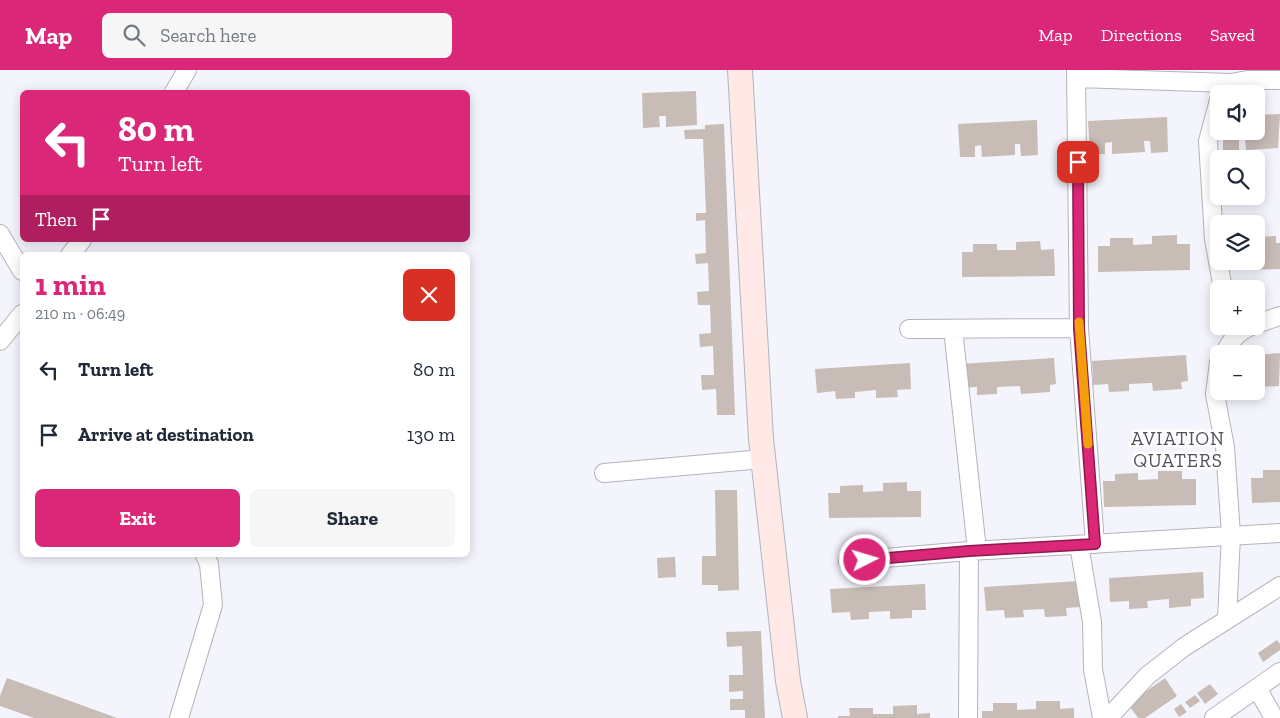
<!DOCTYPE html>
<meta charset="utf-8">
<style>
:root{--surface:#fff;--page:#f6f6f7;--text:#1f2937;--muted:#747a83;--accent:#db2777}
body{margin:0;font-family:"Zilla Slab",serif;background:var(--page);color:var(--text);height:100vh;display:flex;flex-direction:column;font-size:19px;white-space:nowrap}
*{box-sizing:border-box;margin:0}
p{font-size:16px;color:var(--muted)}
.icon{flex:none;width:28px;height:28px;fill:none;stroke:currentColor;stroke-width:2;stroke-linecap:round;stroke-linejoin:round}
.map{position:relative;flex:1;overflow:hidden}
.side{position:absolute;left:20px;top:182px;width:450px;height:305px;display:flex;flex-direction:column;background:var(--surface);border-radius:8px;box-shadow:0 2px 12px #0003}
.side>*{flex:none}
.guide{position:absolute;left:20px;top:20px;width:450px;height:152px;border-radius:8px;box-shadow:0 2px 12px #0003;background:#db2777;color:#fff;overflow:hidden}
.buttons{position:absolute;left:1210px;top:15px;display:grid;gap:10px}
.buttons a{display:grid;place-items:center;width:55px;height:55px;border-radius:8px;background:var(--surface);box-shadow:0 2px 12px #0003;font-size:25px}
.pin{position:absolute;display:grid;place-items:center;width:42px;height:42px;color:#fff;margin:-21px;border-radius:10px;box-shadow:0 2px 8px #0006}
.me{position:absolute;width:55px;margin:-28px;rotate:85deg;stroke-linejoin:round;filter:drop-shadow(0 0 4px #0008)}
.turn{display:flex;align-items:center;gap:18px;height:105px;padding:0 15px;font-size:22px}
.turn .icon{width:65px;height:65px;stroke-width:2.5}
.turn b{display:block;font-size:35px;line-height:42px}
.then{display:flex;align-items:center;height:48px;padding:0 15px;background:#0003;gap:10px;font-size:19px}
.round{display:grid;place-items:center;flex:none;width:52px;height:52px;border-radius:8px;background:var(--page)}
.head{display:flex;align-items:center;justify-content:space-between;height:85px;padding:0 15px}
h1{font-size:30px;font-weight:800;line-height:38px;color:var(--accent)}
.cta{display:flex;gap:10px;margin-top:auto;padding:10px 15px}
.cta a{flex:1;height:58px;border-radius:8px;background:var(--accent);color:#fff;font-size:20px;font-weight:800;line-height:58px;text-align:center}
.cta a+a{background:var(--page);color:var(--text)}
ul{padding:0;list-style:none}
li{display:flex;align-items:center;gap:15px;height:65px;padding:0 15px}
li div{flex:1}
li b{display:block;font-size:19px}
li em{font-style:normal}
header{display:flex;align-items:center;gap:30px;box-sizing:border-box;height:70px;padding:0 25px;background:var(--accent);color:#fff}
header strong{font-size:24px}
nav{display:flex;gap:28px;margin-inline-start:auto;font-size:18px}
.search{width:350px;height:45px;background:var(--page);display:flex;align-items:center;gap:12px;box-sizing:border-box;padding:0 18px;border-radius:8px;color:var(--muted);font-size:19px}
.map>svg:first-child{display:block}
</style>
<header>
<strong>Map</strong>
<div class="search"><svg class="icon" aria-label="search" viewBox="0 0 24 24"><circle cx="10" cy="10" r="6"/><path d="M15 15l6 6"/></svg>Search here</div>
<nav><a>Map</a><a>Directions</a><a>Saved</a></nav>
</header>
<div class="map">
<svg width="1280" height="648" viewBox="0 0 1280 648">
<rect width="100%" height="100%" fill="#f4f4fd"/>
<path fill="#c8bcb6" d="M696,21L697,55L666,57V46H659L660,57L643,58L642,23Z
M1280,44L1278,78L1246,80L1245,68L1239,69V80L1223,81V61H1256V45Z
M1167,47L1168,82L1151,83L1150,71H1144L1145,82L1112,84V72L1105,73V84H1090L1088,51Z
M1037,50L1038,85L1021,86L1020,74H1015V85L982,87L981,75L975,76V87H960L958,54Z
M724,54L735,345H717L716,319L702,320L701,305H714L713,276L700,277L699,264L711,263L710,235H698L697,222L709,221L708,193L696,194L695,184L706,183L705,150L696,151V143H706L703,69H685L684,60L705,59V55Z
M1177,165V174H1190V200L1098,202V176H1110V168H1133V175L1152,174V166Z
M1276,166V173H1280V199L1241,200V191H1256V167Z
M1040,171L1041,180L1054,179L1055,206L962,207V182H973V174H997V180H1016V172Z
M1280,283L1279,316L1259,317V308L1256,309V285Z
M1186,285L1188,311L1181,312L1182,319L1153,321L1152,313L1129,314V321L1109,322L1108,314L1093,315L1092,291Z
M1054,288L1056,314L1050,315V322L1021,324L1020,316L997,317V324L977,325V317L961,318L960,294Z
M910,293L911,319L897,320L898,327L876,328V320L855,322V328L836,329L835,321L817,323L815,299Z
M1263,400H1280V432L1252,433L1251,408H1263Z
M1158,401H1182V409H1196V435L1104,437L1103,411H1115V404L1138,403V410L1158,409Z
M907,412V421H921V447L829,448L828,423H840V416L863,415V422L883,421V413Z
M715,420H737L739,520L718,521V515H702V486H716Z
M675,487L676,507L658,508L657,488Z
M1203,502L1204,528L1191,529V536L1169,538V529L1147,531L1148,538L1129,539V531L1110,532L1109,508Z
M1079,511L1080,537L1066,538L1067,546L1045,547L1044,539L1023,540L1024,547L1005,548L1004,540L986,541L984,517Z
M925,514L926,540H912V548L890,549V541L869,542V549L851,550L850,542L832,543L830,519Z
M761,561L765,648H745V640H730V629H743V621L729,622V605H743L742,576L727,577L726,562Z
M1277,570L1280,574V580L1263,592L1258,583Z
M7,608L117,648H34L0,636V626Z
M1165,608L1177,626L1145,648H1138L1128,634Z
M1210,614L1218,624L1205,634L1197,623Z
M1195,625L1200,631L1190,638L1185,632Z
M1036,631H1060V639L1074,638V648H982V641H993V633H1017V640L1036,639Z
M1181,634L1187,642L1179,647L1174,639Z
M917,635V644L930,643V648H838V646H850L849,638H873V644H893V636Z"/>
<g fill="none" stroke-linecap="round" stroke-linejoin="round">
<defs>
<path id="street" d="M1076,0L1079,258L1095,474
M1077,8L1231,13L1247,10H1280
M174,22L187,0
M1219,30L1208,71L1214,169L1223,219
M0,164L22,201
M70,185L82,170
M1256,254L1280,246
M909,259L1079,258
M953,259L977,480
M0,271L22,244
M1224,284C1232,269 1236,263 1251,256
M1219,292L1215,324L1225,377L1231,465L1227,549
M604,403L763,389
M1079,475L1092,552L1093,599L1102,648
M848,491L969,481L1280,463
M1257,618L1274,648
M179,648L213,535L209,494L205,485
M968,648L969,481
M1108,648L1147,606L1184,577L1280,516
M1214,648L1280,602"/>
<path id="secondary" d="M740,0L761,369L788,611L795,648"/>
</defs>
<use href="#street" stroke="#b3b3be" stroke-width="20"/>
<use href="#secondary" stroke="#b3b3be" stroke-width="26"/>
<use href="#street" stroke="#fff" stroke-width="18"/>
<use href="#secondary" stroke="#ffe9e6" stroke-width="24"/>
</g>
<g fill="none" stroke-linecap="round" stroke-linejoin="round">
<defs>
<path id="route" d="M865,490L969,481L1095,474L1079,258L1078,92"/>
</defs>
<use href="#route" stroke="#8e194d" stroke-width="12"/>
<use href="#route" stroke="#db2777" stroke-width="9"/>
<path stroke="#f59e0b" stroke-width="9" d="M1079,252L1088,374"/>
</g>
<g text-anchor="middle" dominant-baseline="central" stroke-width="5" stroke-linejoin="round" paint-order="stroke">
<g font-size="19" letter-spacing="1" fill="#51505a" stroke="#fff">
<text x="1178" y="368">AVIATION<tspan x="1178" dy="22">QUATERS</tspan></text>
</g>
</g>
</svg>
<div class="buttons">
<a><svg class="icon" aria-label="sound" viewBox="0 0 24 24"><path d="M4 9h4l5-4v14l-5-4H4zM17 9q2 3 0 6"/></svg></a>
<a><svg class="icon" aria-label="search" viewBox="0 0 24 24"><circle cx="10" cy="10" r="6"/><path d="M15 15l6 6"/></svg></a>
<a><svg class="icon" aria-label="layers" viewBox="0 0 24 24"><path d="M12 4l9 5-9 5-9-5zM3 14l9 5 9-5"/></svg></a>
<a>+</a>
<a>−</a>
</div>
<div class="pin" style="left:1078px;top:92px;background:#d93025"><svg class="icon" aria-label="arrive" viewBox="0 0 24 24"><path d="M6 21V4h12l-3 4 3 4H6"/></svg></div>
<svg class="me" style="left:865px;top:490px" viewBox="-20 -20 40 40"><circle r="17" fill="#db2777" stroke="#fff" stroke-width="3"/><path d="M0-11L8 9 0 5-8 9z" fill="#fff"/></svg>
<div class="guide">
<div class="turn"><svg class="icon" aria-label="left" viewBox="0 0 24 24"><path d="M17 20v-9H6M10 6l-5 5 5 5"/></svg><div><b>80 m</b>Turn left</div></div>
<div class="then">Then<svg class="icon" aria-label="arrive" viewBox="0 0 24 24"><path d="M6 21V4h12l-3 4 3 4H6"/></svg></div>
</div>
<section class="side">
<div class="head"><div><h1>1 min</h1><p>210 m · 06:49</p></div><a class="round" style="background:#d93025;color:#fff"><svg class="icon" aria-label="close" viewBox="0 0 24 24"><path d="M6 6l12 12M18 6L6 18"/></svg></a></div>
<ul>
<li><svg class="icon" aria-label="left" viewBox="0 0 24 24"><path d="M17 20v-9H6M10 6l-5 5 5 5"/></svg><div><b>Turn left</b></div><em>80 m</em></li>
<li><svg class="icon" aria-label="arrive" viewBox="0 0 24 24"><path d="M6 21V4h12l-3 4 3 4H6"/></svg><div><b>Arrive at destination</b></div><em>130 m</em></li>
</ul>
<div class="cta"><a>Exit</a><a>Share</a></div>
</section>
</div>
